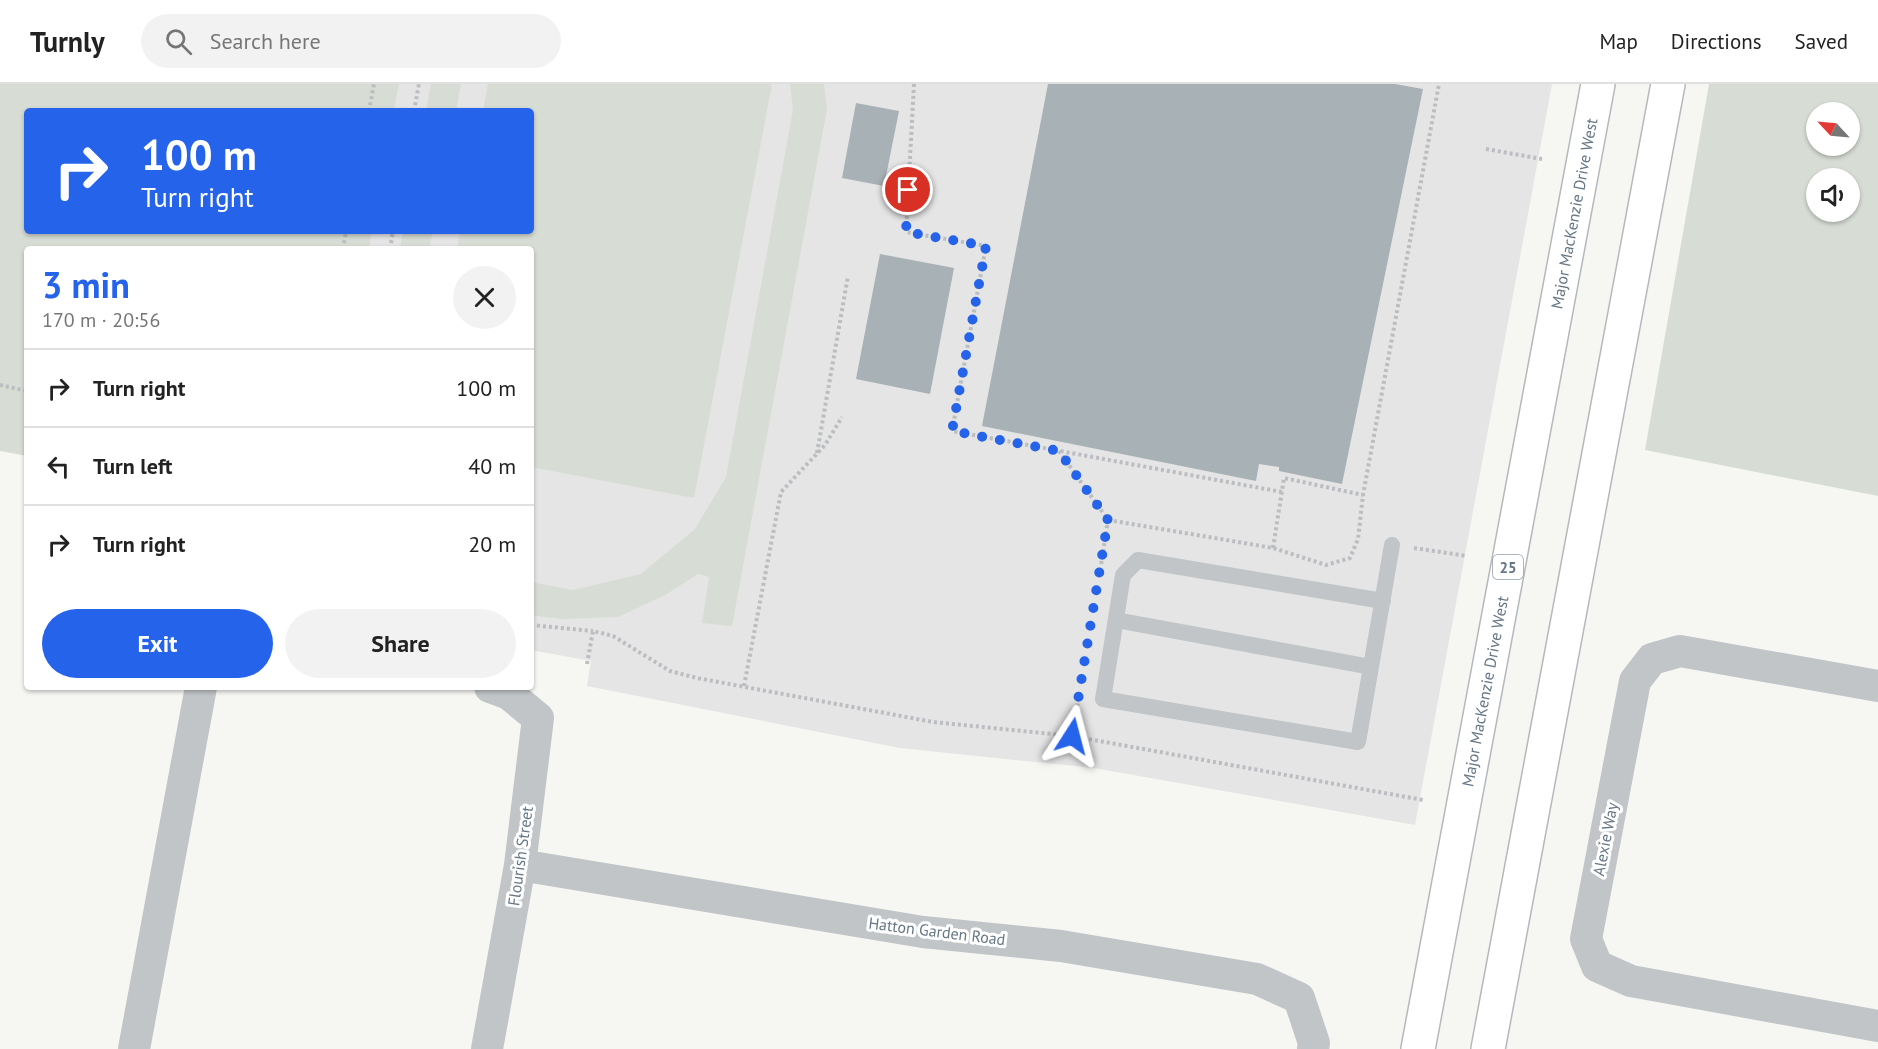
<!DOCTYPE html>
<meta charset="utf-8">
<style>
:root{--surface:#fff;--page:#f2f2f2;--text:#222;--muted:#767676;--line:#e0e0e0;--accent:#2563eb}
body{margin:0;font-family:"PT Sans",sans-serif;background:var(--page);color:var(--text);height:100vh;display:flex;flex-direction:column;font-size:22px;white-space:nowrap}
*{box-sizing:border-box;margin:0}
p{font-size:20px;color:var(--muted)}
.icon{flex:none;width:33px;height:33px;fill:none;stroke:currentColor;stroke-width:2;stroke-linecap:round;stroke-linejoin:round}
.map{position:relative;flex:1;overflow:hidden}
.sheet{position:absolute;left:24px;top:162px;width:510px;height:444px;display:flex;flex-direction:column;background:var(--surface);border-radius:6px;box-shadow:0 2px 4px #0004}
.sheet>*{flex:none}
.hud{position:absolute;left:24px;top:24px;width:510px;height:126px;border-radius:6px;box-shadow:0 2px 4px #0004;background:#2563eb;color:#fff;overflow:hidden}
.needle{width:39px;rotate:296deg}
.buttons{position:absolute;left:1806px;top:18px;display:grid;gap:12px}
.buttons a{display:grid;place-items:center;width:54px;height:54px;border-radius:50%;background:var(--surface);box-shadow:0 2px 4px #0004;font-size:30px}
.pin{position:absolute;display:grid;place-items:center;width:51px;height:51px;color:#fff;margin:-26px;border:3px solid #fff;border-radius:50%;box-shadow:0 2px 6px #0007}
.me{position:absolute;width:66px;margin:-33px;rotate:9deg;stroke-linejoin:round;filter:drop-shadow(0 0 4px #0008)}
.turn{display:flex;align-items:center;gap:21px;height:126px;padding:0 18px;font-size:27px}
.turn .icon{width:78px;height:78px;stroke-width:2.5}
.turn b{display:block;font-size:42px;line-height:51px}
.round{display:grid;place-items:center;flex:none;width:63px;height:63px;border-radius:32px;background:var(--page)}
.summary{display:flex;align-items:center;justify-content:space-between;height:102px;padding:0 18px}
h1{font-size:36px;font-weight:700;line-height:45px;color:var(--accent)}
.cta{display:flex;gap:12px;margin-top:auto;padding:12px 18px}
.cta a{flex:1;height:69px;border-radius:36px;background:var(--accent);color:#fff;font-size:24px;font-weight:700;line-height:69px;text-align:center}
.cta a+a{background:var(--page);color:var(--text)}
ul{padding:0;list-style:none}
li{display:flex;align-items:center;gap:18px;height:78px;padding:0 18px;border-top:2px solid var(--line)}
li div{flex:1}
li b{display:block;font-size:22px}
li em{font-style:normal}
header{display:flex;align-items:center;gap:36px;box-sizing:border-box;height:84px;padding:0 30px;background:var(--surface);border-bottom:2px solid var(--line)}
header strong{font-size:28px}
nav{display:flex;gap:33px;margin-inline-start:auto;font-size:21px}
.search{width:420px;height:54px;background:var(--page);display:flex;align-items:center;gap:15px;box-sizing:border-box;padding:0 21px;border-radius:33px;color:var(--muted);font-size:22px}
.map>svg:first-child{display:block}
</style>
<header>
<strong>Turnly</strong>
<div class="search"><svg class="icon" aria-label="search" viewBox="0 0 24 24"><circle cx="10" cy="10" r="6"/><path d="M15 15l6 6"/></svg>Search here</div>
<nav><a>Map</a><a>Directions</a><a>Saved</a></nav>
</header>
<div class="map">
<svg width="1878" height="965" viewBox="0 0 1878 965">
<rect width="100%" height="100%" fill="#f6f6f3"/>
<path fill="#e4e5e4" d="M399,0H1552L1415,741L1094,684L900,664L587,602L591,577L531,566V165H369L372,147H531V27H394Z"/>
<path fill="#d7ddd4" fill-rule="evenodd" d="M0,0H399L394,27H27V147H372L369,165H27V372L0,367Z
M431,0H461L456,27H426Z
M488,0H772L694,414L531,383V165H457L460,147H531V27H483Z
M790,0H824L827,25L732,542L702,539L709,493L698,490L665,511L618,533L561,535L531,531V498L573,506L641,490L695,445L726,393L793,26Z
M1709,0H1878V412L1645,366ZM1816,28H1850V62H1816ZM1850,94V128H1816V94Z
M403,147H433L429,165H400Z"/>
<path fill="#a8b1b6" d="M1048,0H1395L1423,5L1342,400L1279,387V383L1259,380L1256,397L982,342Z
M856,19L899,27L884,102L842,94Z
M880,170L954,184L930,310L856,295Z"/>
<g fill="none" stroke-linecap="round" stroke-linejoin="round">
<defs>
<g id="primary">
<path id="s1" d="M1418,965L1598,0"/>
<path d="M1488,965L1668,0"/>
</g>
</defs>
<use href="#primary" stroke="#b4b9bc" stroke-width="36"/>
<path stroke="#bbbdc0" stroke-width="4" stroke-dasharray="3 3" stroke-linecap="butt" d="M914,0L906,148L986,162L952,347L1282,408
M369,27L374,0
M414,27L419,0
M1486,65L1542,75
M343,165L346,147
M390,165L393,147
M0,301L27,307
M1059,367L1108,436L1101,481
M817,369L848,192
M1108,436L1273,464L1326,481L1350,474L1358,455L1363,411L1439,0
M1273,464L1284,394L1363,411
M1414,464L1467,472
M531,541L593,547
M587,580L593,547L613,552L670,587L697,594L933,638L1072,652L1423,716
M744,602L781,408L825,361L842,333
M1072,652L1079,613"/>
<path stroke="#c1c5c8" stroke-width="16" d="M1383,517L1138,476L1123,491L1103,615L1358,658L1392,461
M1116,536L1371,583"/>
<path stroke="#c1c5c8" stroke-width="32" d="M1878,602L1680,567L1652,575L1635,597L1586,855L1597,882L1631,897L1878,942
M520,781L923,848L1061,862L1257,895L1299,914L1314,959L1313,965
M134,965L201,603
M487,965L520,781L538,634L509,610L490,603"/>
<use href="#primary" stroke="#fff" stroke-width="33"/>
</g>
<g fill="none" stroke-linecap="round" stroke-linejoin="round">
<path stroke="#2563eb" stroke-width="10" stroke-dasharray="0 18" d="M908,106L906,148L986,162L952,347L1059,367L1108,436L1072,652"/>
</g>
<g text-anchor="middle" dominant-baseline="central" stroke-width="6" stroke-linejoin="round" paint-order="stroke">
<rect fill="#fff" stroke="#939fa9" stroke-width="1.5" x="1493" y="471" width="30" height="24" rx="4.5"/>
<g font-size="15" font-weight="bold" fill="#657684">
<text x="1508" y="483">25</text>
</g>
<g font-size="16" fill="#657684" stroke="#fff">
<text stroke="none"><textPath href="#s1" startOffset="850">Major MacKenzie Drive West</textPath></text>
<text stroke="none"><textPath href="#s1" startOffset="364">Major MacKenzie Drive West</textPath></text>
<text transform="translate(1605 755) rotate(-79)">Alexie Way</text>
<text transform="translate(520 772) rotate(-82)">Flourish Street</text>
<text transform="translate(937 847) rotate(7)">Hatton Garden Road</text>
</g>
</g>
</svg>
<div class="buttons">
<a><svg class="needle" viewBox="-14 -14 28 28"><path d="M0-13l5 13h-10z" fill="#e53935"/><path d="M0 13l5-13h-10z" fill="#767676"/></svg></a>
<a><svg class="icon" aria-label="sound" viewBox="0 0 24 24"><path d="M4 9h4l5-4v14l-5-4H4zM17 9q2 3 0 6"/></svg></a>
</div>
<div class="pin" style="left:908px;top:106px;background:#d93025"><svg class="icon" aria-label="arrive" viewBox="0 0 24 24"><path d="M6 21V4h12l-3 4 3 4H6"/></svg></div>
<svg class="me" style="left:1072px;top:652px" viewBox="-20 -20 40 40"><path d="M0-17L14 15 0 8-14 15z" fill="#2563eb" stroke="#fff" stroke-width="4"/></svg>
<div class="hud">
<div class="turn"><svg class="icon" aria-label="right" viewBox="0 0 24 24"><path d="M7 20v-9h11M14 6l5 5-5 5"/></svg><div><b>100 m</b>Turn right</div></div>
</div>
<section class="sheet">
<div class="summary"><div><h1>3 min</h1><p>170 m · 20:56</p></div><a class="round"><svg class="icon" aria-label="close" viewBox="0 0 24 24"><path d="M6 6l12 12M18 6L6 18"/></svg></a></div>
<ul>
<li><svg class="icon" aria-label="right" viewBox="0 0 24 24"><path d="M7 20v-9h11M14 6l5 5-5 5"/></svg><div><b>Turn right</b></div><em>100 m</em></li>
<li><svg class="icon" aria-label="left" viewBox="0 0 24 24"><path d="M17 20v-9H6M10 6l-5 5 5 5"/></svg><div><b>Turn left</b></div><em>40 m</em></li>
<li><svg class="icon" aria-label="right" viewBox="0 0 24 24"><path d="M7 20v-9h11M14 6l5 5-5 5"/></svg><div><b>Turn right</b></div><em>20 m</em></li>
</ul>
<div class="cta"><a>Exit</a><a>Share</a></div>
</section>
</div>
